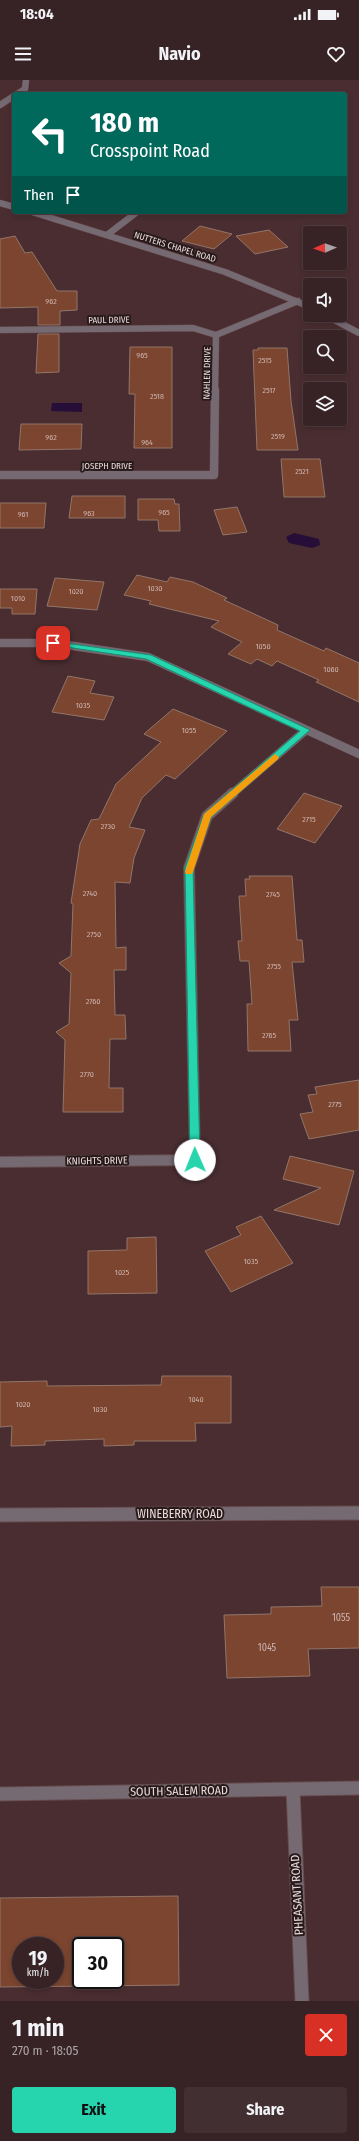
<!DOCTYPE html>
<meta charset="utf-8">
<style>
:root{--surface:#372225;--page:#422f32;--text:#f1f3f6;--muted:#aaa4a7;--line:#513f42;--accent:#26d5ae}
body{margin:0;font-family:"Fira Sans Condensed",sans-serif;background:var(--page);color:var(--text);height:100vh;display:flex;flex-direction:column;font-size:15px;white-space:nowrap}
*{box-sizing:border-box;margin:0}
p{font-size:13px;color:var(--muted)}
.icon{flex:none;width:22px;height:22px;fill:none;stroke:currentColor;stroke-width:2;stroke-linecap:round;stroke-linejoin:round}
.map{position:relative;height:1921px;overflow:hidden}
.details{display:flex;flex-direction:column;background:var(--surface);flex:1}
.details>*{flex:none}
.guide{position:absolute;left:12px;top:12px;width:335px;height:122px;border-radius:4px;box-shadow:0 2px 6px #0003,0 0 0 1px var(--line);background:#00695c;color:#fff;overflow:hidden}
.needle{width:26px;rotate:268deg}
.controls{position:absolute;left:303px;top:146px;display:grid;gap:8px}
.controls a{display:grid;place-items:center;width:44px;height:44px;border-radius:4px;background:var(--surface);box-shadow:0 2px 6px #0003,0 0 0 1px var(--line);font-size:20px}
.speed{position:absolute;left:12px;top:1857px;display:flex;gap:8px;font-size:20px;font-weight:700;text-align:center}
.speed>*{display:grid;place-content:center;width:52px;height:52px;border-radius:50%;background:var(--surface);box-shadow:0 2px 6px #0003,0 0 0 1px var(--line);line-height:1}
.speed small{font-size:10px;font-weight:400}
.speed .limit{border:2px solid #111;border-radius:6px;background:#fff;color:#111}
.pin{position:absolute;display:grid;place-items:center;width:34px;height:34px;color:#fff;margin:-17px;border-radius:8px;box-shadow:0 2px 6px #0006}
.me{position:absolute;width:44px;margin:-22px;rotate:359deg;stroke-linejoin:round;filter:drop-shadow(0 0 3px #0008)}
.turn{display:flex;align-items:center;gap:14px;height:84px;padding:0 12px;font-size:18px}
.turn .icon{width:52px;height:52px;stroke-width:2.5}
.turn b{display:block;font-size:28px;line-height:34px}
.then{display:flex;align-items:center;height:38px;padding:0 12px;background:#0003;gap:8px;font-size:15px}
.round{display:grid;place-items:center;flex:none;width:42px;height:42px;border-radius:4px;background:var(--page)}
.overview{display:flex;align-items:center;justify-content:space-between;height:68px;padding:0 12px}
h1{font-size:24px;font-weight:700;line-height:30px}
.button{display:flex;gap:8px;margin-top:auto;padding:8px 12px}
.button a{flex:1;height:46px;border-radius:4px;background:var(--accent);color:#111;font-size:16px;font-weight:700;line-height:46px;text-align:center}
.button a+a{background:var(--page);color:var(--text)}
.status{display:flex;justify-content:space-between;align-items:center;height:28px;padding:0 20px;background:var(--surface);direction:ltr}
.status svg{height:11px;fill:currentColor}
header{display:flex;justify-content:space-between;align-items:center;height:52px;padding:0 12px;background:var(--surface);font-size:18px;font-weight:700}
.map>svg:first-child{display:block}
</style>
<div class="status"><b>18:04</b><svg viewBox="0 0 49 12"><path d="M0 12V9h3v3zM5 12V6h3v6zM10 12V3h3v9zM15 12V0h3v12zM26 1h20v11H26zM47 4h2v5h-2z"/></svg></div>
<header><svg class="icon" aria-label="menu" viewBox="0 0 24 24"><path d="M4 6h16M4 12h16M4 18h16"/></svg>Navio<svg class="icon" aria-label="heart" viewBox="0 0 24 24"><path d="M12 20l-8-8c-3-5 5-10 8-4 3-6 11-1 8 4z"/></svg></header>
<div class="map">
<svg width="359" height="1921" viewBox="0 0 359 1921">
<rect width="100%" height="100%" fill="#492d31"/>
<path fill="#260e39" d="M52,323H82V332L51,331Z
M294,453L319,459L320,465L312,468L289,463L286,457Z"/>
<path fill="#7b452f" stroke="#937569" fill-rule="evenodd" d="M200,146L232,154L214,169L182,161Z
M269,150L288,167L255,174L236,156Z
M15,156L25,173L32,172L57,211H77V230L60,231V245H38V227L0,228V159Z
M38,254H59V292L36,293Z
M130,267H172V368H134L135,314H129Z
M258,268H287L291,321L298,370H257L253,270H258Z
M21,344H82L81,369L19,370Z
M281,379H320L325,417H284Z
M72,416H125V438H69Z
M138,419H174L175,424H179L180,451H159L158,440H138Z
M0,423H46L44,448H0Z
M237,427L247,452L223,455L214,430Z
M137,495L167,502L170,497L193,502L227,518L224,520L278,545L277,550L324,571L326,568L359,583V622L316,602L319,600L277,581L272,586L257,579L251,584L228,574L242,562L211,547L219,541L149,524L151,521L124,515Z
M55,498L104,502L97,530L47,526Z
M0,509H37L35,534H12V528H0Z
M68,596L95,601L90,613L114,617L104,640L52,632Z
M173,629L227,651L175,699L166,695L142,718L129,747L145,750L134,778L130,803L115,802L116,868L126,867V890H114L115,935H125L126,959H110L109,1008H123V1032H63L65,960L56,952L69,944L71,893L59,883L71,876L73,824L71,823L80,764L91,740L99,739L116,704L161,662L144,654Z
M304,713L342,726L315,763L277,749Z
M249,796H292L297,860H302L304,882H292L298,940H289L291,971H248L247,924H252L249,881H240L238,861H242L239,816H246L245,799H250Z
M359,1000V1050L309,1059L300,1034L313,1032L308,1015L317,1014L315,1007Z
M290,1076L354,1091L339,1145L274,1130L321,1108L283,1099Z
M261,1136L293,1183L231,1212L205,1171L241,1155L236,1147Z
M156,1157L157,1213L88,1214V1171L127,1170V1158Z
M162,1296H231V1343H195L196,1361H134V1365L104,1366V1359L45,1361V1365L11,1366L12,1346L0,1347V1302L47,1301V1306L161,1305Z
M321,1507H359V1568L308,1569L310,1596L227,1598L224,1535L271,1534V1527L322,1526Z
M178,1816L179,1905L0,1907V1818ZM21,1866H55V1900H21ZM81,1866H115V1900H81Z"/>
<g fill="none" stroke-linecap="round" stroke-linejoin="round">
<defs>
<path id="minor-far3" d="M17,14L25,9L26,0
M0,25L14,16
M0,123L14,127
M32,132L225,192L310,227
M107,155L137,132
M325,235L359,253
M0,250L193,248L216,255
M216,255L298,221
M215,311L216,255"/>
<path id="minor-far2" d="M0,395H214L215,310
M0,563H53L148,577L359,674
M232,714L306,650"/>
<path id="minor-far1" d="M0,1082L195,1080L189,788L207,736L233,713"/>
<path id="minor" d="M0,1435L359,1433
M293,1709L302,1921
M0,1714L359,1708"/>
</defs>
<use href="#minor-far3" stroke="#664c4f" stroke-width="7"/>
<use href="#minor-far2" stroke="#664c4f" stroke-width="9"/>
<use href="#minor-far1" stroke="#664c4f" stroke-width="12"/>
<use href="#minor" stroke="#664c4f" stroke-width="15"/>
<use href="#minor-far3" stroke="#766a72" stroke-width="6"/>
<use href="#minor-far2" stroke="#766a72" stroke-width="8"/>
<use href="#minor-far1" stroke="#766a72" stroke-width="10"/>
<use href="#minor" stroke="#766a72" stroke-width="13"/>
</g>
<path fill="#26d5ae" stroke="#198a71" d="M51,561L151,575L310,650L211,737L193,788L200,1080L195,1084L190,1080L185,788L204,734L300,651L146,579L53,565H51Z"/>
<path fill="#f59e0b" d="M275,674L279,677L278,679L211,737L193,792L192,794H186L185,792L204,734Z"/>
<g text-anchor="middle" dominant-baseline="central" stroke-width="4" stroke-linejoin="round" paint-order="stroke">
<g font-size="8" fill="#cfb3af">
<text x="51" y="221">962</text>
<text x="142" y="275">965</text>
<text x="265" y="280">2515</text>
<text x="269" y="310">2517</text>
<text x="157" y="316">2518</text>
<text x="278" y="356">2519</text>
<text x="51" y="357">962</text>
<text x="147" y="362">964</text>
<text x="302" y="391">2521</text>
<text x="164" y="432">965</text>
<text x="89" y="433">963</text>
<text x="23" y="434">961</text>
<text x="155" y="508">1030</text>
<text x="76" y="511">1020</text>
<text x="18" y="518">1010</text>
<text x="263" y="566">1050</text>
<text x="331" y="589">1060</text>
<text x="83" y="625">1035</text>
<text x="189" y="650">1055</text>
<text x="309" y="739">2715</text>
<text x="108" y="746">2730</text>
<text x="90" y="813">2740</text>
<text x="273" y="814">2745</text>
<text x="94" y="854">2750</text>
<text x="274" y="886">2755</text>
<text x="93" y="921">2760</text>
<text x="269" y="955">2765</text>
<text x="87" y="994">2770</text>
<text x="335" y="1024">2775</text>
<text x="251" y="1181">1035</text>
<text x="122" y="1192">1025</text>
<text x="196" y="1319">1040</text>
<text x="23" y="1324">1020</text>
<text x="100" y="1329">1030</text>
</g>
<g font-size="9" fill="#ebd8da" stroke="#271a1b">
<text transform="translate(175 167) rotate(17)">NUTTERS CHAPEL ROAD</text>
<text transform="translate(109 240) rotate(-1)">PAUL DRIVE</text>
<text transform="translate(207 293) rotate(-89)">NAHLEN DRIVE</text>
<text x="107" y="386">JOSEPH DRIVE</text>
</g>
<g font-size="10" fill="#ebd8da" stroke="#271a1b">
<text transform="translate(97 1081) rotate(-1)">KNIGHTS DRIVE</text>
</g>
<g font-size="10" fill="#cfb3af">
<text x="341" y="1538">1055</text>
<text x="267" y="1568">1045</text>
</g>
<g font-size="12" fill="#ebd8da" stroke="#271a1b">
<text x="180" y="1434">WINEBERRY ROAD</text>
<text transform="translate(179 1711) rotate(-1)">SOUTH SALEM ROAD</text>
<text transform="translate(297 1815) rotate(-93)">PHEASANT ROAD</text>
</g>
</g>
</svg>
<div class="controls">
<a><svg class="needle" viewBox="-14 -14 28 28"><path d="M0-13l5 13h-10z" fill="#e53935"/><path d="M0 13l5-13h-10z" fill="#aaa4a7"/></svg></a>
<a><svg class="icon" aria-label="sound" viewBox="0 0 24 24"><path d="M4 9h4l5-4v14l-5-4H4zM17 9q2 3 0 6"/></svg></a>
<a><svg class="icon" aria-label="search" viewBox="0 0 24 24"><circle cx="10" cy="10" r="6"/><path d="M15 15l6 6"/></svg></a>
<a><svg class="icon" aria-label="layers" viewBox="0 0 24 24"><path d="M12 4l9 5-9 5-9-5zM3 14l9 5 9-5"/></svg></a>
</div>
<div class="speed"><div>19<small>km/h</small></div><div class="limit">30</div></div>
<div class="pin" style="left:53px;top:563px;background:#d93025"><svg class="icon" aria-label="arrive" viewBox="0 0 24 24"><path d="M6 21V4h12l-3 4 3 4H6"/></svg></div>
<svg class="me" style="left:195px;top:1080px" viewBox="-20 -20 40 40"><circle r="19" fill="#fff"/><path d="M0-13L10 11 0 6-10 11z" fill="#26d5ae"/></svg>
<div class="guide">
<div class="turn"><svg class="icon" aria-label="left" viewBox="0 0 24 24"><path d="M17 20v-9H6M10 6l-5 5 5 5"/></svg><div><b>180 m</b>Crosspoint Road</div></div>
<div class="then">Then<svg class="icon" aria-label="arrive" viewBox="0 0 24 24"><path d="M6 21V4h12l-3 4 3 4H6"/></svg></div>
</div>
</div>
<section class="details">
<div class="overview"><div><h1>1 min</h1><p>270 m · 18:05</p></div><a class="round" style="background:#d93025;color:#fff"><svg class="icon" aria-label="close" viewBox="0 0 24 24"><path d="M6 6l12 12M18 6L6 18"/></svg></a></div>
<div class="button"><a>Exit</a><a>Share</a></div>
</section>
